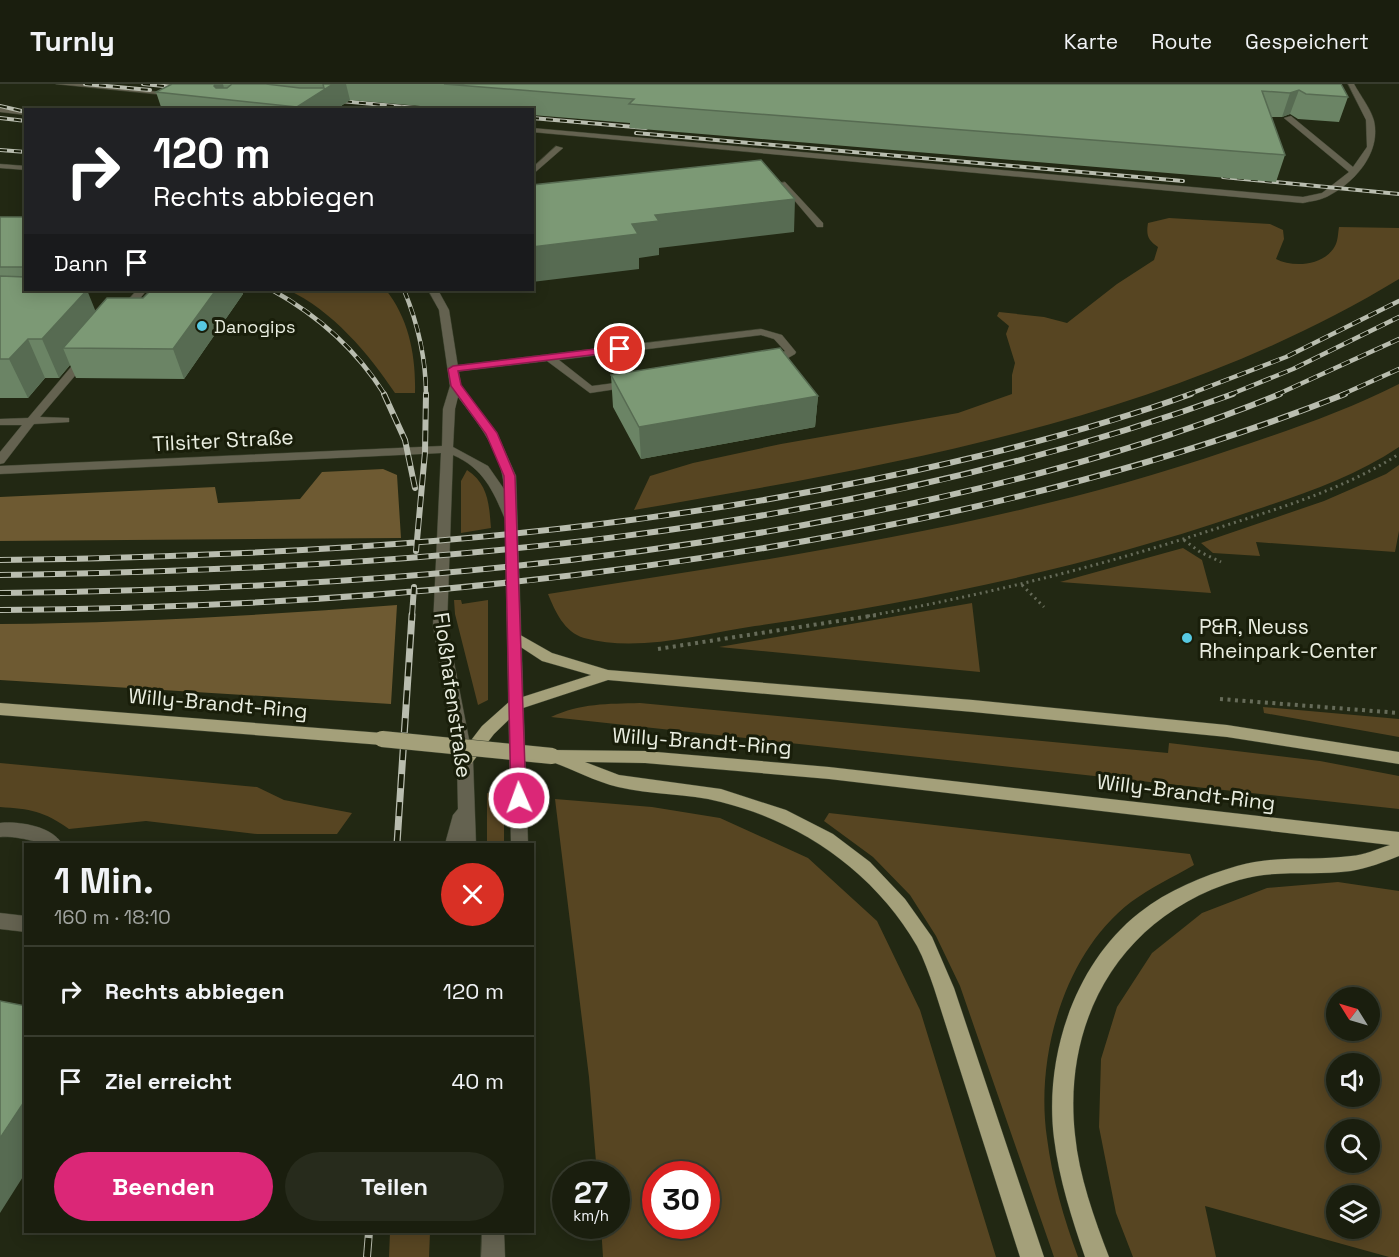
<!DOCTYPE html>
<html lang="de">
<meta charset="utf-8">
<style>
:root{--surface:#1a1e0e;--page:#272b1c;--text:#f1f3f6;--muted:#9fa29e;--line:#383c2e;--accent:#db2777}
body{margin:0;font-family:"Space Grotesk",sans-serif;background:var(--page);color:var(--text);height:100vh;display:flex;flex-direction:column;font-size:22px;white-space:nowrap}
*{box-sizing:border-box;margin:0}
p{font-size:20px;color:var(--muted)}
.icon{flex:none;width:33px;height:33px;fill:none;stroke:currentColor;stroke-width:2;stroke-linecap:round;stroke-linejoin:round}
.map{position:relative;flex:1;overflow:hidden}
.drawer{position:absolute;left:24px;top:759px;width:510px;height:390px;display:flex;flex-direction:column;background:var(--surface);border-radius:0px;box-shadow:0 3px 15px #0003,0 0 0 2px var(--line)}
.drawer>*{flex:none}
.guide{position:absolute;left:24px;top:24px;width:510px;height:183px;border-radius:0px;box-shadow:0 3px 15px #0003,0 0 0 2px var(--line);background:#202124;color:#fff;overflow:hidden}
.needle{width:39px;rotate:307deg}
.buttons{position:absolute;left:1326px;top:903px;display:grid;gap:12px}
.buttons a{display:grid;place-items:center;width:54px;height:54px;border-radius:50%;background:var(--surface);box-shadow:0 3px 15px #0003,0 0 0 2px var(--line);font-size:30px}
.speed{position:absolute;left:552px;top:1077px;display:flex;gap:12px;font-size:30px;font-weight:700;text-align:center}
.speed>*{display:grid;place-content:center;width:78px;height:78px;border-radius:50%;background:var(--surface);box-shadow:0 3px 15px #0003,0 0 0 2px var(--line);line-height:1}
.speed small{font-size:15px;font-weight:400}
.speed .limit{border:9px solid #d22;background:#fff;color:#111}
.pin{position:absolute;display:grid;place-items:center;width:51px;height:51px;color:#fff;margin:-26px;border:3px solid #fff;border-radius:50%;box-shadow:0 2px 6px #0007}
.me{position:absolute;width:66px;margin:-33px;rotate:358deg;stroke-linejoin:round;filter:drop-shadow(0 0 4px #0008)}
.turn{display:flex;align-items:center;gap:21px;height:126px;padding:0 30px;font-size:27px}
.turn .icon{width:78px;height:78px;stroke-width:2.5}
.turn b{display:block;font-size:42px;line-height:51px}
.then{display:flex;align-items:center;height:57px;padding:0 30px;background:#0003;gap:12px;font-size:22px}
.round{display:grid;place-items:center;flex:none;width:63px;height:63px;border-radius:32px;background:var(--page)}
.head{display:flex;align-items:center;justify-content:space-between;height:102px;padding:0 30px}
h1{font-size:36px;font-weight:700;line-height:45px}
.action{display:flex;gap:12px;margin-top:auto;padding:12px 30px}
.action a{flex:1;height:69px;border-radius:36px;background:var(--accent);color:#fff;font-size:24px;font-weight:700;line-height:69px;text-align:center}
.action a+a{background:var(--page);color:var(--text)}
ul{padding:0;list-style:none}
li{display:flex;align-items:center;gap:18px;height:90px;padding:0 30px;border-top:2px solid var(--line)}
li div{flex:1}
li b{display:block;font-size:22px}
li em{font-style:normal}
header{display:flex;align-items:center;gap:36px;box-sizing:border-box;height:84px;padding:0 30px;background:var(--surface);border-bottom:2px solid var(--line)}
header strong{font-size:28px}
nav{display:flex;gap:33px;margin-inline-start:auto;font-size:21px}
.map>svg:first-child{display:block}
</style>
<header>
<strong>Turnly</strong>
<nav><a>Karte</a><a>Route</a><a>Gespeichert</a></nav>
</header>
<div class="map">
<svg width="1399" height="1173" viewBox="0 0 1399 1173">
<rect width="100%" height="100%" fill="#222813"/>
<path fill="#574522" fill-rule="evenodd" d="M1169,134L1270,140L1283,146L1284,155L1276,175C1293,184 1324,182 1335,162C1338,157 1338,149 1339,143L1399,144V195C1169,335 895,381 634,426L650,392L693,379L781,360L958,329L1012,310V291L1015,279L1006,250L1009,242L997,232L999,228L1044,233L1067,239L1117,200L1154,176L1158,163C1148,156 1146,152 1148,139Z
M288,206H386C409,235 416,272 415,309H395C369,270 332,226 288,206Z
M1399,300V363C1350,396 1293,413 1237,432C1080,485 918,518 755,542C700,550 638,569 584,554C564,548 555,527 548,510C777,474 1009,442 1230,366C1287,347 1346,327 1399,300Z
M1399,381V447L1395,468L1256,458L1260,472L1213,469L1201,459L1324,417L1386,390Z
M467,386C488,400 489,419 491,444L461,449V397Z
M1183,464L1202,476L1211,509L1060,498Z
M454,516H461L462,520L488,516V616L478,621L455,530Z
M972,519L980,588L719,563Z
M640,619L1168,669L1169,659L1320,677L1399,692V725L551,633C581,619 607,620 640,619Z
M1263,623L1399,635V653L1264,629Z
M0,679L257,703L284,716L352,729L337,750H257L146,737L69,745C44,727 30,725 0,723Z
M487,709L504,710V760H487Z
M555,715L652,723L720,734L808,774L877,837L920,926L996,1173H603L601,1142H616V1090H597L589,993ZM706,1090V1142H656V1090Z
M829,729L1190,770L1194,781C1173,793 1150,804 1131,818C1064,869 1035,973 1047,1054C1052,1094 1064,1135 1078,1173H1054L960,902L936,852L910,811L873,773L824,737Z
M1338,798L1399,807V1173H1389L1205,1122L1216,1173H1133L1116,1129L1099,1043L1101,975L1117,923L1152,869L1202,829L1267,804ZM1336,914H1370V946H1336ZM1336,980H1370V1012H1336ZM1336,1046H1370V1078H1336ZM1336,1112H1370V1144H1336Z
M390,1148H430L429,1173H389Z"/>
<path fill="#6e5a32" d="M383,385L397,391L401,454L0,457V413L215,403L218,419L300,415L322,388Z
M397,521L391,620L0,596V540C133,539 265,531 397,521Z"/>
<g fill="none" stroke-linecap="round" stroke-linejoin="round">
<defs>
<path id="service" d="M56,0H83L180,10L176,12Z
M1348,0H1354C1360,11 1371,25 1374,37C1381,68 1356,97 1330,111C1322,116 1312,117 1303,119L532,48V44L1303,113L1322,109L1349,88L1284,34L1291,32L1353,83L1367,63L1366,36Z
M556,62L563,64L532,91V84Z
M0,80L26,82V86L0,84Z
M785,98L823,139V143H817L783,103L762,105L758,103Z
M137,206H147L127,230H119V226Z
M761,245L782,251L796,268L795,270L774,282H766V278L785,267L774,255L761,251L559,276L592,302L630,297L636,300L630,303L590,309L547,277L453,288L448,285L453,282Z
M86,269L90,270V274L40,333L69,334V338L34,340L4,379L0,380V368L22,341H0V335L28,334L82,270Z"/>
<path id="minor" d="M0,24L26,27V31L0,28Z
M428,206H438L449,226L461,302L497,349L516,392L528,760H511L505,435C493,406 483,384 453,371L447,542L473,676L476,760H445L453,731L458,725L457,676L433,542L441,369L0,390V382L442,362L443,325L450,302L439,226ZM458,313C478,339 503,370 504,405L488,382L453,363L455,325Z
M0,739C18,737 52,742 62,760C40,762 22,751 0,753Z
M0,829L26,832V848L0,845Z
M482,1148H504L505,1173H481Z"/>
<path id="primary" d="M515,548L552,569L608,586L973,616L1227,641L1399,668V680L1227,653L973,628L608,596L520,625L494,650L471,680H459L457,676L459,672L482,642L510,617L591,591L542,577L510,556L508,553L510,550Z
M0,619L382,649L388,651L390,655L388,659L382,661L0,631Z
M552,666L645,667L829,683L1399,748V772C1384,778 1368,784 1351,787C1314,792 1276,785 1239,796C1123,830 1062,933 1075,1051C1079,1092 1094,1134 1109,1173H1085C1072,1135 1059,1095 1054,1054C1044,974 1074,880 1139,829C1168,806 1203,792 1237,782C1275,771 1313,777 1351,772C1364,771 1377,765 1390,761L829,695L645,679L585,678L619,691L721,705L786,726L833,750L870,778L905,815L932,853L954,904L1044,1173H1020L934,904C929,890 924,875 917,862C875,789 802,738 721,718C687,709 651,711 618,703C593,697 569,683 546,676L544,672L546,668Z"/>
</defs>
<use href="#service" stroke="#3e4430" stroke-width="1"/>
<use href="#minor" stroke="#3e4430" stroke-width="1"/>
<use href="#primary" stroke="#3e4430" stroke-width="1"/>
<path stroke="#666b59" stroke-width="3" stroke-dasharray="2 4" stroke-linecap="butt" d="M1184,456L1200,468L1221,478
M1022,501L1044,523
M868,532C990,510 1109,480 1227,441C1286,422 1346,404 1399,370"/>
<path stroke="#666b59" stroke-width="4" stroke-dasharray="3 4.5" stroke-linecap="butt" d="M658,565L877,531
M1220,615L1399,629"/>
<use href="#service" fill="#646250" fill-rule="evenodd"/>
<use href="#minor" fill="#646250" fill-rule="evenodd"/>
<use href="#primary" fill="#a4a07a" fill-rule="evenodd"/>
<defs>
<path id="rail-far4" d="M85,0L150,6
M143,0L185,4
M331,16L436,26
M0,22L26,28
M0,34L26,37
M532,34L646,44
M636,49L1183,97
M0,66L26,68
M1223,93L1399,110"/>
<path id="rail-far3" d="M272,206C319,232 356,265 385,311
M404,206C418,240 426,274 426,311
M1187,311L1286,273L1399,217
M1229,311L1293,285L1399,233
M1276,311L1399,255
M1341,311L1399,285"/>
<path id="rail-far2" d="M384,310L405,356L415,404
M416,467L425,368L426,310
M0,476C294,472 587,455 875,395C982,373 1089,347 1191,310
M0,491C416,485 839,453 1233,310
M0,509C284,506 567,488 846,433C994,404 1141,367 1280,310
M0,526C285,524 568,502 849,449C1017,417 1185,374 1345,310
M412,532L414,503"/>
<path id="rail-far1" d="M397,760L412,531"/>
<path id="rail" d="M367,1173L369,1148"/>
</defs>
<use href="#rail-far4" stroke="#b9bdaf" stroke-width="4"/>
<use href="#rail-far3" stroke="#b9bdaf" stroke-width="4.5"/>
<use href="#rail-far2" stroke="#b9bdaf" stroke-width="6"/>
<use href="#rail-far1" stroke="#b9bdaf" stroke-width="7"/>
<use href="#rail" stroke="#b9bdaf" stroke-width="8"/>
<use href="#rail-far4" stroke="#191e0a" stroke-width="2" stroke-dasharray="7" stroke-linecap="butt"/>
<use href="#rail-far3" stroke="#191e0a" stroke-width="3" stroke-dasharray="9" stroke-linecap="butt"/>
<use href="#rail-far2" stroke="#191e0a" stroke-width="4" stroke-dasharray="11" stroke-linecap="butt"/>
<use href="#rail-far1" stroke="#191e0a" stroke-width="4.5" stroke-dasharray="14" stroke-linecap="butt"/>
<use href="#rail" stroke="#191e0a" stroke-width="6" stroke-dasharray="19" stroke-linecap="butt"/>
<defs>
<path id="primary-bridge" d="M382,655L552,672"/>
</defs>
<use href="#primary-bridge" stroke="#3e4430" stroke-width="17" stroke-linecap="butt"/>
<use href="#primary-bridge" stroke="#a4a07a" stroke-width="16"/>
</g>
<path fill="#6b8465" d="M172,0H1341L1348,13L1339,38L1298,35L1290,30L1282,33H1271L1285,71L1276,98L630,44V39L532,31V26H467L350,16L335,26H162L156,8Z
M0,133H26V206L95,227L143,214L151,206H241L243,210L184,295L76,294L70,281L59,294H45L28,314H0Z
M611,291L818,312L815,343L641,375L613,323Z"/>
<path fill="#576b52" d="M216,0H223L227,16L214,2Z
M333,0H346L350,16L335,26H297V23Z
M1299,6L1290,30L1282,33L1290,9Z
M795,115L794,148L659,164V171L639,174V185L532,198V163L632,140L655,131Z
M87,206L102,243L63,264L70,281L59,294L42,255Z
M216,206H241L243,210L184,295L173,265Z
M28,255L45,294L28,314L9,275Z
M818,312L815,343L641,375L639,343Z
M26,1015V1088L0,1129V1054Z"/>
<path fill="#7c9975" stroke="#576b52" stroke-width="1.5" d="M172,0H216L214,2L216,4H227L232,0H266L300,4H324L323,0H333L297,23L156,8Z
M444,0H1341L1348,13L1306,10L1299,6L1290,9L1262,7L1285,71L629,20L634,15Z
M761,76L795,115L655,131L659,137L632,140L638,150L532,163V101Z
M0,133H26V183H0Z
M0,192L26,193V206H87L42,255H28L9,275H0Z
M151,206H216L173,265L63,264L107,214H143Z
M780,264L818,312L639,343L611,291Z
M0,917L26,922V1015L0,1054Z"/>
<path fill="#db2777" stroke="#8e194d" stroke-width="1.5" d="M620,262L625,265L624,267L458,287L461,301L497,349L515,392L526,714L524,719H513L511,714L504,392L486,350L451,302L448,285L453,282Z"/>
<g fill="#57c9e2" stroke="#191e0a" stroke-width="2">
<circle cx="202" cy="242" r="6"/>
<circle cx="1187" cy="554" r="6"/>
</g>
<g text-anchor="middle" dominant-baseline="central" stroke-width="6" stroke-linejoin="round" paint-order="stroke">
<g font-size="18" fill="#e9ede0" stroke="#191e0a" text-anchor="start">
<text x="214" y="242">Danogips</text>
</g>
<g font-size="21" fill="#e9ede0" stroke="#191e0a">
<text transform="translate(223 356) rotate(-3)">Tilsiter Straße</text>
<text transform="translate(453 611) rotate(82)">Floßhafenstraße</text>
<text transform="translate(218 619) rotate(5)">Willy-Brandt-Ring</text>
<text transform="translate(702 657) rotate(4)">Willy-Brandt-Ring</text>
<text transform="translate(1186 708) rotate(7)">Willy-Brandt-Ring</text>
</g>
<g font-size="21" fill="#e9ede0" stroke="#191e0a" text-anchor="start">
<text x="1199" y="542">P&amp;R, Neuss<tspan x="1199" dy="24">Rheinpark-Center</tspan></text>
</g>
</g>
</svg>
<div class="buttons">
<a><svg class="needle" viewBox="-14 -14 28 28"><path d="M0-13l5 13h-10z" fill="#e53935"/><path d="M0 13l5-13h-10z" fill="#9fa29e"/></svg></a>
<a><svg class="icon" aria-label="sound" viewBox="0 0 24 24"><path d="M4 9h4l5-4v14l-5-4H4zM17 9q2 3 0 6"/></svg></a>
<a><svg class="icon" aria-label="search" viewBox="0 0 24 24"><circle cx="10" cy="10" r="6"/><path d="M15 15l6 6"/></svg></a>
<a><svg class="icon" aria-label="layers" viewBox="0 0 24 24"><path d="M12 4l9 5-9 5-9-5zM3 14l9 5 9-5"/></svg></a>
</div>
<div class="speed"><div>27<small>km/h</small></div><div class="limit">30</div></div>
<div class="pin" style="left:620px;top:265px;background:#d93025"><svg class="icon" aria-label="arrive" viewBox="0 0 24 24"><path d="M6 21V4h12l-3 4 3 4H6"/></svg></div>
<svg class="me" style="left:519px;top:714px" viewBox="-20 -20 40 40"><circle r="17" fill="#db2777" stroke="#fff" stroke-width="3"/><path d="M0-11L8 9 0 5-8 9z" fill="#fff"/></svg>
<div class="guide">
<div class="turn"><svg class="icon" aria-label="right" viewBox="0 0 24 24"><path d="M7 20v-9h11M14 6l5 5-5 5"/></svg><div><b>120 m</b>Rechts abbiegen</div></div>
<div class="then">Dann<svg class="icon" aria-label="arrive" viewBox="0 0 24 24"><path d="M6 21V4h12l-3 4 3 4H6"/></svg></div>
</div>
<section class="drawer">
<div class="head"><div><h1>1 Min.</h1><p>160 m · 18:10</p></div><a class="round" style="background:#d93025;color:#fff"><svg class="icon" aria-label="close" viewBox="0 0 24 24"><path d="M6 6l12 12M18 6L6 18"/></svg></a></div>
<ul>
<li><svg class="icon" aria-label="right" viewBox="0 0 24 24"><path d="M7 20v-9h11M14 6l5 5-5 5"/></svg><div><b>Rechts abbiegen</b></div><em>120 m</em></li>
<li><svg class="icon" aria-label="arrive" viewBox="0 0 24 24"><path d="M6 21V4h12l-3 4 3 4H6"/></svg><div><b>Ziel erreicht</b></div><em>40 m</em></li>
</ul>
<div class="action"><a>Beenden</a><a>Teilen</a></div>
</section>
</div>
